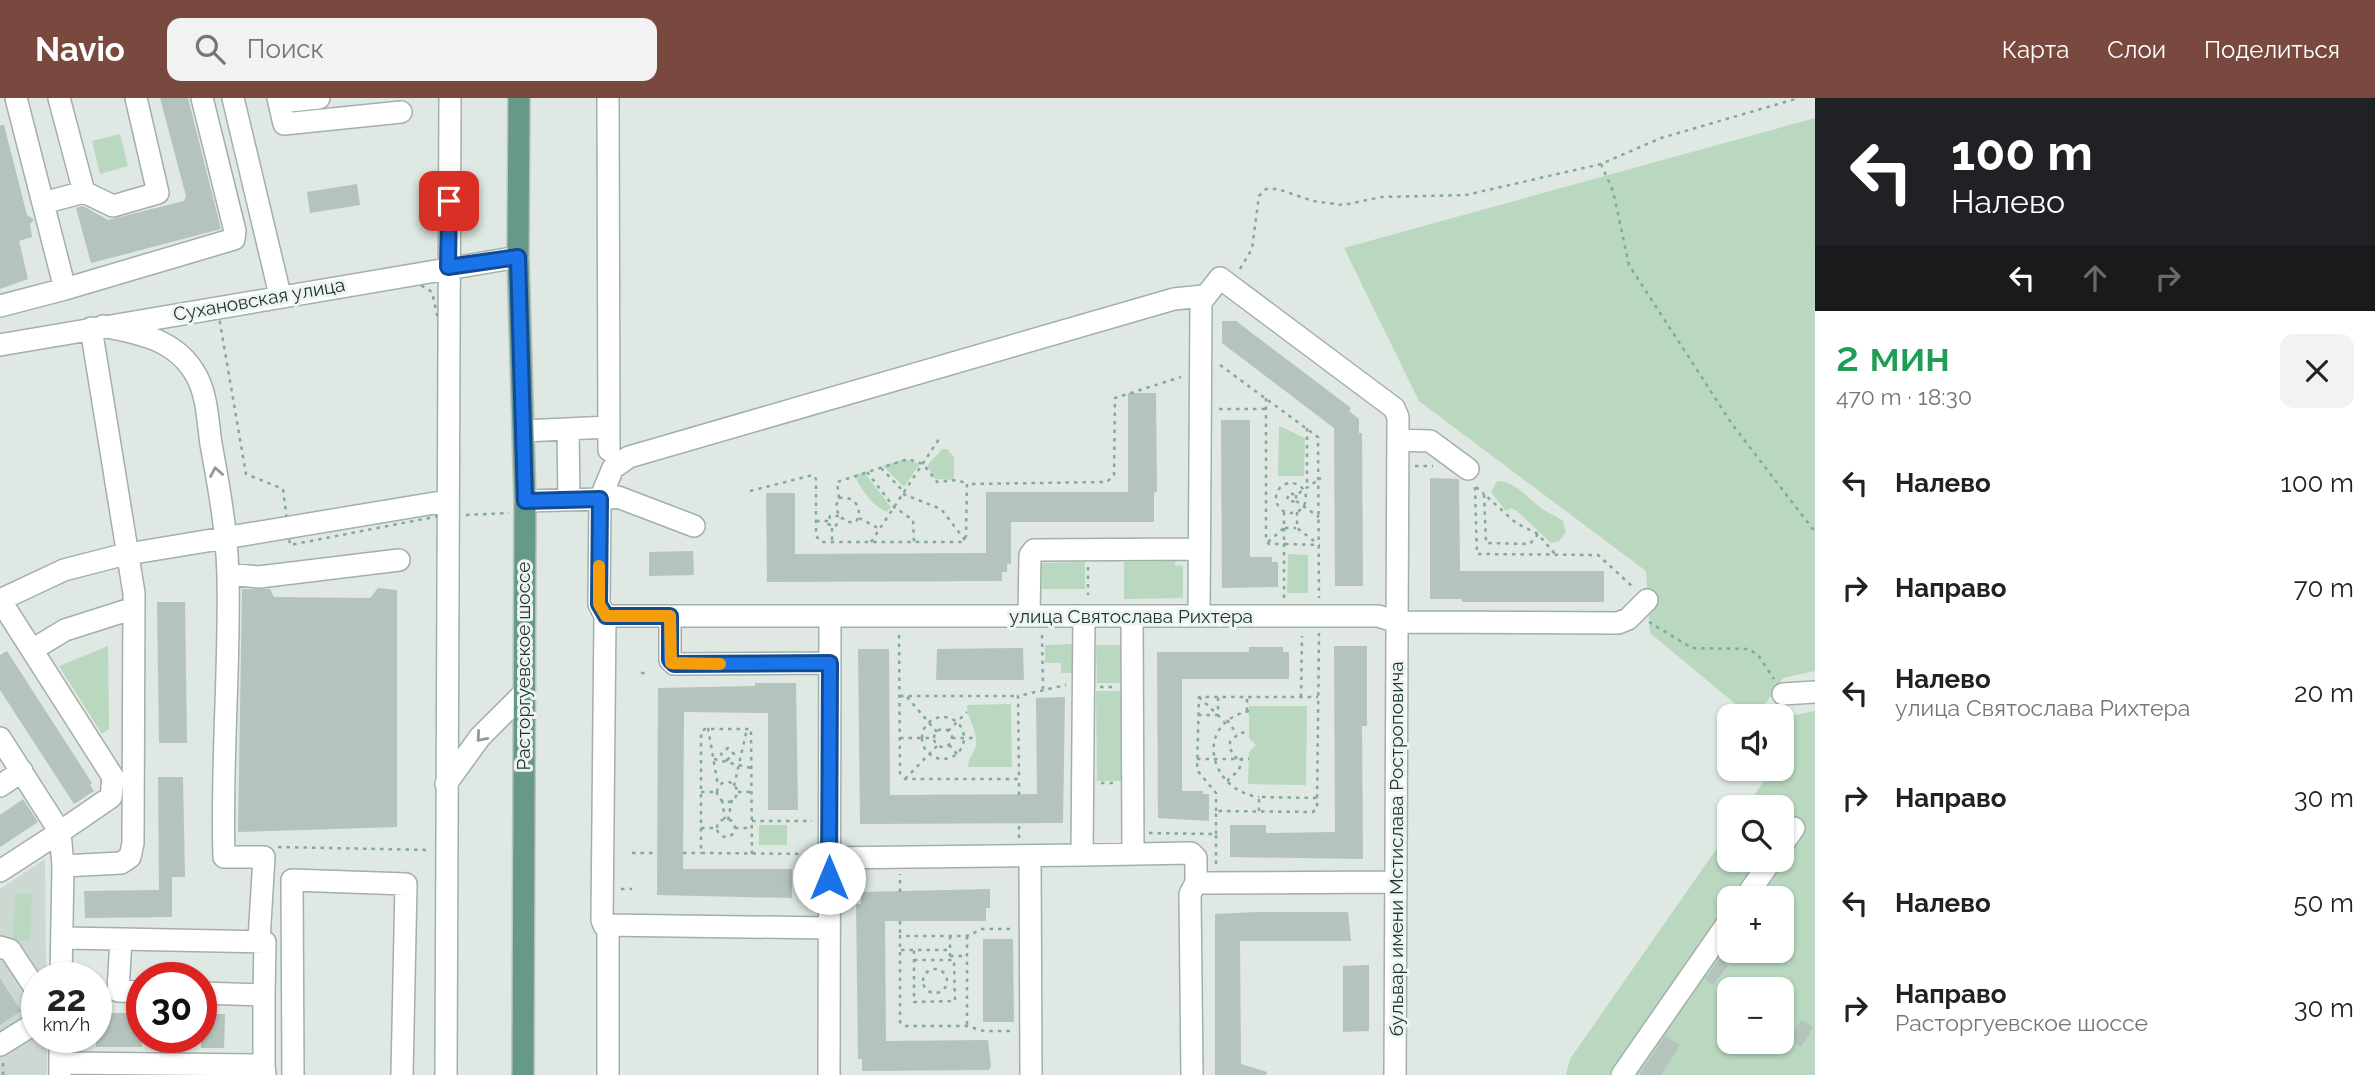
<!DOCTYPE html>
<html lang="ru">
<meta charset="utf-8">
<style>
:root{--surface:#fff;--page:#f2f2f2;--text:#222;--muted:#767676;--accent:#79493f}
body{margin:0;font-family:Raleway,sans-serif;background:var(--page);color:var(--text);height:100vh;display:flex;flex-direction:column;font-size:26px;white-space:nowrap}
*{box-sizing:border-box;margin:0}
p{font-size:23px;color:var(--muted)}
.icon{flex:none;width:38px;height:38px;fill:none;stroke:currentColor;stroke-width:2;stroke-linecap:round;stroke-linejoin:round}
.map{position:relative;flex:1;overflow:hidden}
.drawer{display:flex;flex-direction:column;background:var(--surface);width:560px}
.drawer>*{flex:none}
.guide{background:#202124;color:#fff;overflow:hidden}
.buttons{position:absolute;left:1717px;top:606px;display:grid;gap:14px}
.buttons a{display:grid;place-items:center;width:77px;height:77px;border-radius:14px;background:var(--surface);box-shadow:0 2px 5px #0004;font-size:35px}
.speed{position:absolute;left:21px;top:864px;display:flex;gap:14px;font-size:35px;font-weight:700;text-align:center}
.speed>*{display:grid;place-content:center;width:91px;height:91px;border-radius:50%;background:var(--surface);box-shadow:0 2px 5px #0004;line-height:1}
.speed small{font-size:18px;font-weight:400}
.speed .limit{border:10px solid #d22;background:#fff;color:#111}
.pin{position:absolute;display:grid;place-items:center;width:60px;height:60px;color:#fff;margin:-30px;border-radius:14px;box-shadow:0 4px 10px #0006}
.me{position:absolute;width:77px;margin:-38px;rotate:0deg;stroke-linejoin:round;filter:drop-shadow(0 0 5px #0008)}
.turn{display:flex;align-items:center;gap:24px;height:147px;padding:0 21px;font-size:32px}
.turn .icon{width:91px;height:91px;stroke-width:2.5}
.turn b{display:block;font-size:49px;line-height:60px}
.lanes{display:flex;align-items:center;height:66px;padding:0 21px;background:#0003;justify-content:center;gap:35px;direction:ltr}
.lanes .off{opacity:.35}
.round{display:grid;place-items:center;flex:none;width:74px;height:74px;border-radius:14px;background:var(--page)}
.overview{display:flex;align-items:center;justify-content:space-between;height:119px;padding:0 21px}
h1{font-size:42px;font-weight:600;line-height:52px;color:#1e9e55}
ul{padding:0;list-style:none}
li{display:flex;align-items:center;gap:21px;height:105px;padding:0 21px}
li div{flex:1}
li b{display:block;font-size:26px}
li em{font-style:normal}
header{display:flex;align-items:center;gap:42px;box-sizing:border-box;height:98px;padding:0 35px;background:var(--accent);color:#fff}
header strong{font-size:33px}
nav{display:flex;gap:38px;margin-inline-start:auto;font-size:24px}
.search{width:490px;height:63px;background:var(--page);display:flex;align-items:center;gap:18px;box-sizing:border-box;padding:0 24px;border-radius:14px;color:var(--muted);font-size:26px}
main{display:flex;flex:1;min-height:0}
.map>svg:first-child{display:block}
</style>
<header>
<strong>Navio</strong>
<div class="search"><svg class="icon" aria-label="search" viewBox="0 0 24 24"><circle cx="10" cy="10" r="6"/><path d="M15 15l6 6"/></svg>Поиск</div>
<nav><a>Карта</a><a>Слои</a><a>Поделиться</a></nav>
</header>
<main>
<div class="map">
<svg width="1815" height="977" viewBox="0 0 1815 977">
<rect width="100%" height="100%" fill="#dfe8e3"/>
<path fill="#cdd8d2" d="M45,761L46,880H37V940H47V977H0V791Z"/>
<path fill="#b9d8bf" fill-rule="evenodd" d="M1815,20V573L1783,580L1757,618H1750L1650,535L1646,473L1419,303L1344,150Z
M120,36L128,68L100,76L92,43Z
M1279,328L1305,340L1304,378H1278Z
M942,351H947L954,359V382L935,381L927,368Z
M904,361L920,366L904,389L883,368Z
M864,374L891,409L887,414C871,407 862,392 854,377Z
M1497,383C1516,383 1529,402 1544,412C1550,416 1557,418 1563,423L1566,434L1559,443L1551,445L1517,413L1511,410L1506,413L1491,394Z
M1288,456L1308,457V495H1287Z
M1175,463V467L1183,468V500L1124,501V464Z
M1085,464V491H1042L1041,465Z
M1076,546V575H1061V565H1045V547Z
M1096,547H1121L1122,585H1097Z
M108,548L109,631L102,636L59,568Z
M1096,593H1121L1122,683H1097Z
M1011,606L1012,669H968C968,660 974,656 976,647C978,632 967,621 967,607Z
M1249,608H1307L1306,687L1248,686L1249,654L1256,647L1249,640Z
M1815,613V977H1566L1570,961L1729,733V761H1782V709H1746L1773,670H1782V658L1786,651C1780,640 1781,631 1786,619ZM1729,800H1782V852H1729ZM1729,891H1782V943H1729Z
M759,727H787V747H759Z
M15,796H32L30,843L13,842Z"/>
<path fill="#b4c3bc" d="M160,0H188L221,131L91,165L76,110L83,108L108,122L184,103L186,98Z
M0,27H4L27,117L34,122L30,126L32,139L19,143L28,181L0,191Z
M357,86L360,107L310,115L307,94Z
M1222,223H1236L1351,310L1349,313L1359,321V335H1362L1363,488H1335L1334,330L1222,245Z
M1128,295H1156L1157,394H1154V424H1011V466H1007V474H1002V483L767,484L766,395H795V456L986,455V394H1128Z
M1221,322H1250V459H1272V464H1278V489L1222,490Z
M1430,380L1459,381L1460,473H1604V504H1462V501H1430Z
M693,453L694,477L649,478V454Z
M378,490L397,492V729L238,734L242,491H270L274,499L370,500Z
M157,504H185L187,645H159Z
M1334,548H1367V628H1362L1363,761L1230,759V727H1266V735L1335,734Z
M1249,549H1283V554H1289V581H1182V693H1203V696H1209V723L1158,720L1157,554H1249Z
M1023,550L1024,582H936L937,551Z
M858,551H889L890,697L1037,696L1036,600L1065,599L1063,725L860,726Z
M7,553L92,685L90,687L94,693L74,706L0,592V557Z
M755,585H796L798,712H768V615L684,614L683,771H792V800L657,797L658,590L755,588Z
M158,679H183L185,779H172V819L85,820L84,793L159,792Z
M23,701L38,724L0,749V717Z
M990,791V810H986V823H885L886,943L988,942L991,969L988,972L862,973V961H858L856,806H861V794Z
M1256,814H1348L1351,843H1240L1241,966L1267,974L1266,977H1215V816Z
M983,841H1013L1014,924H983Z
M1719,861L1728,867L1713,887L1705,881Z
M1369,867V933L1343,934V868Z
M0,880L21,913L0,927Z
M96,915H142V949H96Z
M201,916H225L224,950H201Z
M1801,922L1813,929L1801,949L1789,942Z
M1665,938L1680,947L1661,977H1639Z"/>
<g fill="none" stroke-linecap="round" stroke-linejoin="round">
<defs>
<path id="minor" d="M59,0L84,94
M233,0L280,197
M278,0L284,26L401,14
M608,0L609,352
M279,4L319,0
M43,105L84,94L113,108L158,95L136,0
M65,191L234,141L235,133L202,0
M0,208L65,191L16,0
M103,228C140,235 178,242 197,279C207,297 208,325 211,346C219,389 227,434 228,478C230,571 221,665 224,759H264L259,842
M0,247L518,159
M568,331L569,402
M523,333L609,329
M1398,342L1430,343L1468,371
M525,403L600,401L599,506L605,518L602,822L604,827L829,830
M694,428L618,399L600,401L613,370L629,359L1174,201L1203,198
M228,476L259,479L399,462
M0,502L64,472L122,457L447,403
M0,502L113,679L111,699L60,734L0,640
M605,518H1378L1397,524L1618,525L1628,521L1647,502
M670,518V562L674,566L830,565
M1029,518L1030,457L1034,452L1199,451
M1132,518L1133,756
M1199,518L1201,204L1220,180L1394,310L1398,319L1395,977
M32,552L65,532L134,510
M1783,596L1815,594
M446,686L480,639L522,597
M0,688L22,673
M1782,747L1794,730
M1082,757L1191,755L1196,760V781L1200,785L1396,784
M1030,758L1031,977
M829,760L1082,757L1084,518
M0,773L60,734L63,768
M1745,800L1772,761
M608,829V977
M62,840L121,841L118,893L142,894
M121,841L265,844L264,897
M0,849L10,852L37,893
M61,880L63,768L121,765L130,759L133,745L134,495L91,230
M201,895L264,897V967
M0,947L37,924
M60,965L264,967L265,977
M60,976V940
M293,977L292,782L406,786L402,977
M446,977L450,0
M829,977L830,518
M1192,977L1190,796L1197,783
M1622,977L1729,823"/>
<path id="major" d="M519,0L518,159L525,403L523,977"/>
</defs>
<use href="#minor" stroke="#a3afa9" stroke-width="24"/>
<use href="#major" stroke="#bdc3c1" stroke-width="24"/>
<path stroke="#82a99a" stroke-width="2.5" stroke-dasharray="3.5 5" stroke-linecap="butt" d="M1601,66L1613,93L1629,167L1732,326L1815,434
M1240,171L1252,151L1259,98L1266,91H1278L1313,103L1343,107L1382,99L1466,97L1601,66L1661,40L1799,0
M414,183L432,194L439,226V418L290,447L283,391L246,376L219,219Z
M1220,267L1318,339L1319,500
M1266,300V442L1269,446H1284V501
M1219,311H1266
M1307,330V389
M1415,368H1433
M881,370L904,394
M867,374L894,409L913,422L914,444
M1276 400a15 15 0 1 1 30 0a15 15 0 1 1-30 0Z
M1475,389L1477,456L1598,457L1634,490
M1476,389L1484,396
M750,393L813,377L816,381V438L821,444H962L966,438L967,386L1107,384L1114,377L1115,300L1181,279
M903,396L941,411L965,442
M1296,397V404L1287,402L1289,395L1296,397L1321,380
M839,400L837,384L908,361L923,366L937,384L958,382L967,386
M839,400C854,398 864,409 856,424H848L839,418L836,408Z
M1296,403L1319,419
M1284,414V430H1296
M1297,414V430L1318,446
M466,417L509,415
M839,418H830L828,426L835,429L840,421
M859,420L880,431
M816,423H829
M832,430V444
M1284,430V446L1320,447
M1538,436L1530,446L1486,445L1484,396L1516,425L1538,436L1555,456
M871,444L939,341
M1268,444L1284,430
M1088,469V497
M1649,524L1692,550L1748,551L1758,557L1774,581
M899,537L900,675L905,681H1019L1018,598L1066,587
M1042,537L1043,591
M641,575H646
M1100,589H1115
M900,598H1018
M907,599L937,634
M1199,599L1224,623
M1301,599L1302,538
M1247,613V599
M1249,613C1192,626 1210,693 1259,699
M1198,617H1218V598
M922 640a21 21 0 1 1 42 0a21 21 0 1 1-42 0Z
M1227,622L1237,636
M708,630L718,688
M934 640a9 9 0 1 1 18 0a9 9 0 1 1-18 0Z
M948,633L967,614
M900,640H934
M952,640H975
M949,647L957,656
M714,661L751,670
M1197,661H1249
M1237,661L1230,651V644L1239,635L1249,634
M727,662L734,656L728,650L721,656L728,663
M905,681L937,648
M1227,683L1239,672L1242,661
M717 694a10 10 0 1 1 20 0a10 10 0 1 1-20 0Z
M1101,685H1115
M734,688L747,631
M701,694H715
M738,694H752
M1019,697V681
M722,702L725,721
M1216,713V695L1197,672L1199,599H1318
M1259,713V699L1317,700
M717 730a9 9 0 1 1 18 0a9 9 0 1 1-18 0Z
M728,722L732,701
M752,723H812
M701,730H717
M735,730H752
M1149,735L1216,736V768
M1216,736V713L1313,714L1317,710L1319,535
M1019,740V726
M278,749L429,752
M632,755H657
M683,755H701
M752,756L751,631H705L701,634V755L811,756
M621,791H632
M900,794V776
M900,823V838
M1010,831H982L967,838H900V924L905,928H967L984,933H1011
M950,838V862
M967,838V928
M901,852H950
M950,858H967
M914,862H954L955,903L914,904V852
M923 883a12 12 0 1 1 24 0a12 12 0 1 1-24 0Z
M3,977V962"/>
<use href="#minor" stroke="#fff" stroke-width="21"/>
<use href="#major" stroke="#679989" stroke-width="21"/>
</g>
<defs><path id="oneway-chevron" d="M-2-3.5L2.5 0L-2 3.5" fill="none" stroke-width="1.6" stroke-linecap="round" stroke-linejoin="round" transform="scale(1.75)"/></defs>
<g stroke="#909a97">
<use href="#oneway-chevron" transform="translate(216 374) rotate(-100)"/>
<use href="#oneway-chevron" transform="translate(481 639) rotate(131)"/>
</g>
<g fill="none" stroke-linecap="round" stroke-linejoin="round">
<defs>
<path id="route" d="M449,103L448,169L518,159L525,403L600,401L599,506L606,518H670V562L674,566L830,565L829,780"/>
</defs>
<use href="#route" stroke="#114b97" stroke-width="18"/>
<use href="#route" stroke="#1a73e8" stroke-width="12"/>
<path stroke="#f59e0b" stroke-width="12" d="M599,468V506L606,518H670L671,565L720,566"/>
</g>
<g text-anchor="middle" dominant-baseline="central" stroke-width="6" stroke-linejoin="round" paint-order="stroke">
<g font-size="19" fill="#22362f" stroke="#eef5f1">
<text transform="translate(259 201) rotate(-10)">Сухановская улица</text>
<text x="1131" y="518">улица Святослава Рихтера</text>
<text transform="translate(523 568) rotate(-90)">Расторгуевское шоссе</text>
<text transform="translate(1396 751) rotate(-90)">бульвар имени Мстислава Ростроповича</text>
</g>
</g>
</svg>
<div class="buttons">
<a><svg class="icon" aria-label="sound" viewBox="0 0 24 24"><path d="M4 9h4l5-4v14l-5-4H4zM17 9q2 3 0 6"/></svg></a>
<a><svg class="icon" aria-label="search" viewBox="0 0 24 24"><circle cx="10" cy="10" r="6"/><path d="M15 15l6 6"/></svg></a>
<a>+</a>
<a>−</a>
</div>
<div class="speed"><div>22<small>km/h</small></div><div class="limit">30</div></div>
<div class="pin" style="left:449px;top:103px;background:#d93025"><svg class="icon" aria-label="arrive" viewBox="0 0 24 24"><path d="M6 21V4h12l-3 4 3 4H6"/></svg></div>
<svg class="me" style="left:829px;top:780px" viewBox="-20 -20 40 40"><circle r="19" fill="#fff"/><path d="M0-13L10 11 0 6-10 11z" fill="#1a73e8"/></svg>
</div>
<section class="drawer">
<div class="guide">
<div class="turn"><svg class="icon" aria-label="left" viewBox="0 0 24 24"><path d="M17 20v-9H6M10 6l-5 5 5 5"/></svg><div><b>100 m</b>Налево</div></div>
<div class="lanes"><svg class="icon" aria-label="left" viewBox="0 0 24 24"><path d="M17 20v-9H6M10 6l-5 5 5 5"/></svg><svg class="icon off" aria-label="ahead" viewBox="0 0 24 24"><path d="M12 20V5M6 11l6-6 6 6"/></svg><svg class="icon off" aria-label="right" viewBox="0 0 24 24"><path d="M7 20v-9h11M14 6l5 5-5 5"/></svg></div>
</div>
<div class="overview"><div><h1>2 мин</h1><p>470 m · 18:30</p></div><a class="round"><svg class="icon" aria-label="close" viewBox="0 0 24 24"><path d="M6 6l12 12M18 6L6 18"/></svg></a></div>
<ul>
<li><svg class="icon" aria-label="left" viewBox="0 0 24 24"><path d="M17 20v-9H6M10 6l-5 5 5 5"/></svg><div><b>Налево</b></div><em>100 m</em></li>
<li><svg class="icon" aria-label="right" viewBox="0 0 24 24"><path d="M7 20v-9h11M14 6l5 5-5 5"/></svg><div><b>Направо</b></div><em>70 m</em></li>
<li><svg class="icon" aria-label="left" viewBox="0 0 24 24"><path d="M17 20v-9H6M10 6l-5 5 5 5"/></svg><div><b>Налево</b><p>улица Святослава Рихтера</p></div><em>20 m</em></li>
<li><svg class="icon" aria-label="right" viewBox="0 0 24 24"><path d="M7 20v-9h11M14 6l5 5-5 5"/></svg><div><b>Направо</b></div><em>30 m</em></li>
<li><svg class="icon" aria-label="left" viewBox="0 0 24 24"><path d="M17 20v-9H6M10 6l-5 5 5 5"/></svg><div><b>Налево</b></div><em>50 m</em></li>
<li><svg class="icon" aria-label="right" viewBox="0 0 24 24"><path d="M7 20v-9h11M14 6l5 5-5 5"/></svg><div><b>Направо</b><p>Расторгуевское шоссе</p></div><em>30 m</em></li>
</ul>
</section>
</main>
